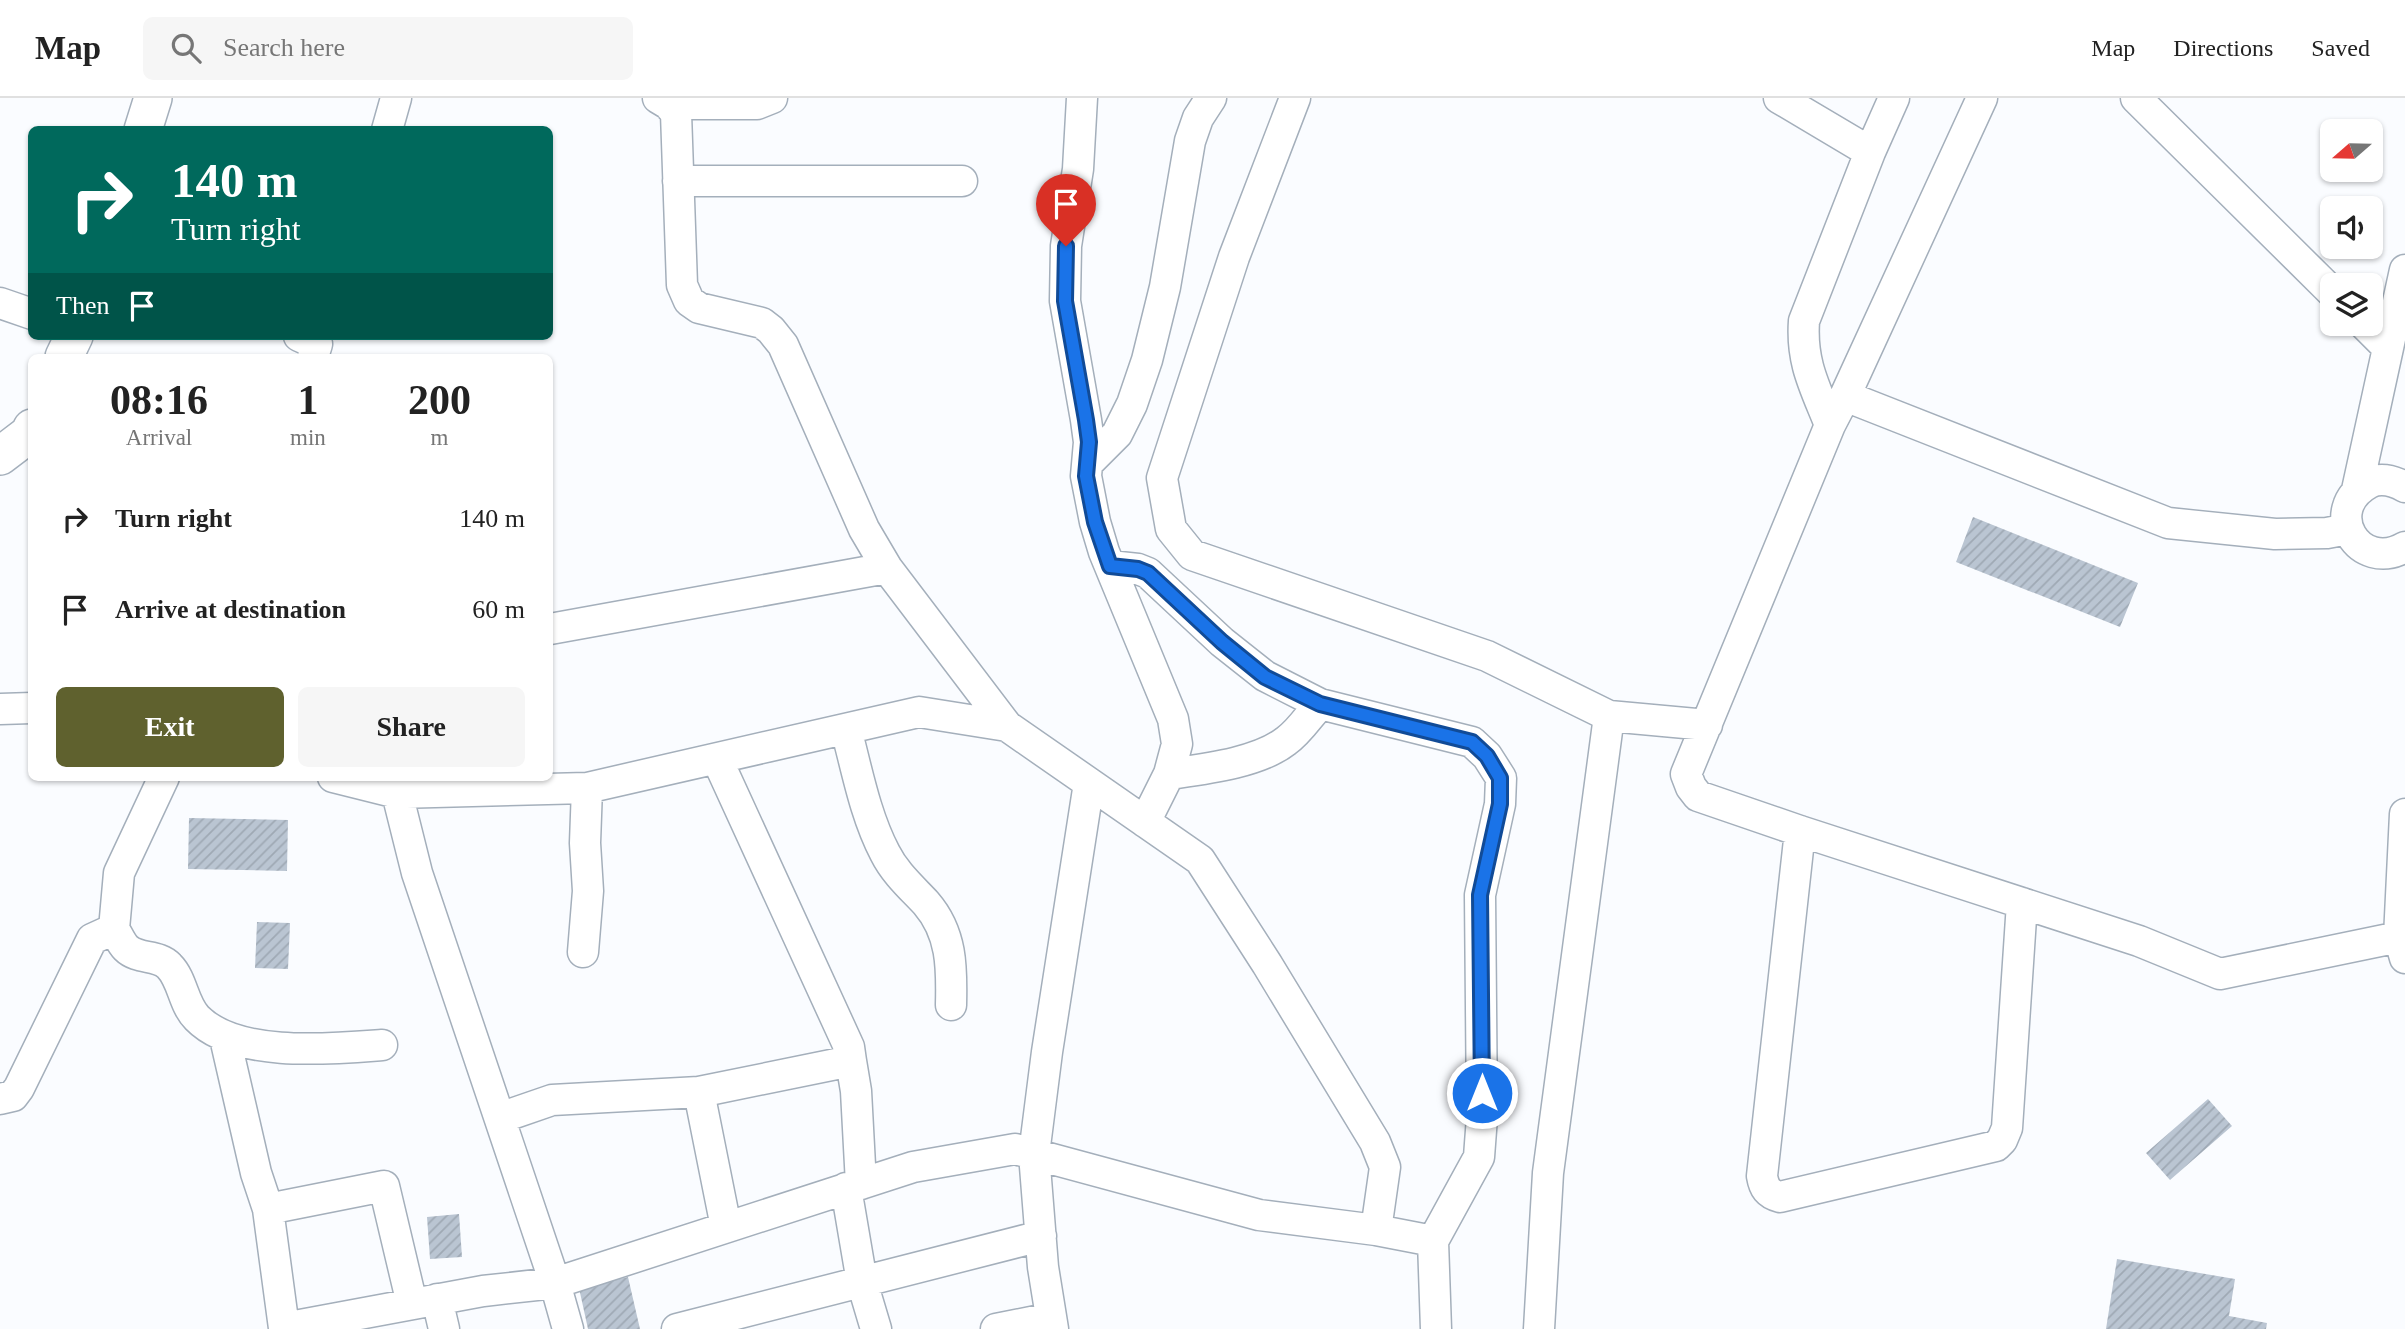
<!DOCTYPE html>
<style>
:root{--surface:#fff;--page:#f6f6f6;--text:#222;--muted:#767676;--line:#e0e0e0;--accent:#5f612e}
body{margin:0;font-family:"Times New Roman",serif;background:var(--page);color:var(--text);height:100vh;display:flex;flex-direction:column;font-size:26px;white-space:nowrap}
*{box-sizing:border-box;margin:0}
p{font-size:23px;color:var(--muted)}
.icon{flex:none;width:38px;height:38px;fill:none;stroke:currentColor;stroke-width:2;stroke-linecap:round;stroke-linejoin:round}
.map{position:relative;flex:1;overflow:hidden}
.drawer{position:absolute;left:28px;top:256px;width:525px;height:427px;display:flex;flex-direction:column;background:var(--surface);border-radius:10px;box-shadow:0 2px 5px #0004}
.drawer>*{flex:none}
.banner{position:absolute;left:28px;top:28px;width:525px;height:214px;border-radius:10px;box-shadow:0 2px 5px #0004;background:#00695c;color:#fff;overflow:hidden}
.needle{width:46px;rotate:250deg}
.fabs{position:absolute;left:2320px;top:21px;display:grid;gap:14px}
.fabs a{display:grid;place-items:center;width:63px;height:63px;border-radius:10px;background:var(--surface);box-shadow:0 2px 5px #0004;font-size:35px}
.pin{position:absolute;display:grid;place-items:center;width:60px;height:60px;color:#fff;margin:-72px -30px;border-radius:50% 50% 50% 0;rotate:-45deg;box-shadow:0 0 7px #0007}
.pin .icon{rotate:45deg}
.me{position:absolute;width:77px;margin:-38px;rotate:0deg;stroke-linejoin:round;filter:drop-shadow(0 0 5px #0008)}
.turn{display:flex;align-items:center;gap:24px;height:147px;padding:0 28px;font-size:32px}
.turn .icon{width:91px;height:91px;stroke-width:2.5}
.turn b{display:block;font-size:49px;line-height:60px}
.then{display:flex;align-items:center;height:66px;padding:0 28px;background:#0003;gap:14px;font-size:26px}
.eta{display:flex;justify-content:space-evenly;align-items:center;height:119px;text-align:center}
.eta b{font-size:42px;font-weight:700;line-height:49px}
.button{display:flex;gap:14px;margin-top:auto;padding:14px 28px}
.button a{flex:1;height:80px;border-radius:10px;background:var(--accent);color:#fff;font-size:28px;font-weight:700;line-height:80px;text-align:center}
.button a+a{background:var(--page);color:var(--text)}
ul{padding:0;list-style:none}
li{display:flex;align-items:center;gap:21px;height:91px;padding:0 28px}
li div{flex:1}
li b{display:block;font-size:26px}
li em{font-style:normal}
header{display:flex;align-items:center;gap:42px;box-sizing:border-box;height:98px;padding:0 35px;background:var(--surface);border-bottom:2px solid var(--line)}
header strong{font-size:33px}
nav{display:flex;gap:38px;margin-inline-start:auto;font-size:24px}
.search{width:490px;height:63px;background:var(--page);display:flex;align-items:center;gap:18px;box-sizing:border-box;padding:0 24px;border-radius:10px;color:var(--muted);font-size:26px}
.map>svg:first-child{display:block}
</style>
<header>
<strong>Map</strong>
<div class="search"><svg class="icon" aria-label="search" viewBox="0 0 24 24"><circle cx="10" cy="10" r="6"/><path d="M15 15l6 6"/></svg>Search here</div>
<nav><a>Map</a><a>Directions</a><a>Saved</a></nav>
</header>
<div class="map">
<svg width="2405" height="1231" viewBox="0 0 2405 1231">
<defs>
<pattern id="building-hatch" width="6" height="6" patternUnits="userSpaceOnUse" patternTransform="scale(1.75)"><rect width="6" height="6" fill="#bac5d2"/><path d="M-1 1l2-2M0 6l6-6M5 7l2-2" fill="none" stroke="#9fa9b4"/></pattern>
</defs>
<rect width="100%" height="100%" fill="#fafcff"/>
<path fill="url(#building-hatch)" d="M1973,419L2138,485L2120,529L1956,464Z
M189,720L288,722L287,773L188,771Z
M257,824L290,825L288,871L255,870Z
M2208,1001L2232,1028L2170,1082L2146,1055Z
M459,1116L462,1159L430,1161L427,1119Z
M2117,1161L2235,1181L2229,1218L2267,1225L2266,1231H2106Z
M628,1179L640,1231H588L579,1190Z"/>
<g fill="none" stroke-linecap="round" stroke-linejoin="round">
<defs>
<path id="minor" d="M658,0L668,6L676,15L682,187L689,203L699,210L762,225L771,232L783,247L864,431L887,470L1007,628
M1082,0L1078,71L1066,148L1065,203L1086,322L1089,344L1086,378L1095,424L1104,454L1173,621L1177,646L1169,676L1145,724
M1295,0L1234,159L1162,380L1171,431L1192,457L1487,558L1609,618L1548,1075L1539,1231
M1779,0L1870,54L1894,0
M1982,0L1845,298L2168,425L2275,436L2327,435L2348,431
M2136,0L2333,195
M668,6H757L772,0
M387,32L396,0
M678,83H962
M0,205L32,216
M2364,226L2388,250
M299,238L317,246L313,259
M1845,298L1830,327L1686,676L1691,689L1698,698L1800,733L2139,843L2220,876L2399,839
M1830,327C1815,289 1801,265 1804,223L1870,54
M1087,366L1117,336L1132,306L1147,262L1165,189L1190,43L1198,20L1211,0
M2405,389C2394,383 2381,379 2369,385C2320,412 2359,476 2405,449
M2357,392L2405,172
M1110,468L1138,471L1148,475L1222,544L1265,578L1320,606L1472,644L1487,658L1501,680L1500,706L1480,797L1482,1019L1479,1059L1433,1143L1436,1231
M550,531L887,470
M0,611L32,610
M1609,618L1707,627
M846,631C857,672 865,717 885,755C895,775 911,789 926,805C952,835 952,869 951,907
M717,661L849,949L851,963
M1169,676C1204,671 1258,665 1286,643C1299,634 1309,618 1320,606
M333,679L397,695L587,690L919,614L1007,628L1200,762L1267,866L1375,1044L1385,1069L1376,1132
M2405,716L2399,839L2405,860
M1800,733L1762,1078C1764,1090 1768,1096 1780,1099L1996,1048L2002,1042L2007,1030L2022,805
M114,831C118,837 121,845 126,850C138,862 158,856 169,868C183,882 183,906 197,920C236,960 330,951 382,947
M583,854L588,793L585,745L587,690
M225,940L256,1075L268,1111L284,1230L483,1193L555,1185L417,775L397,695
M699,994L726,1129
M0,1001L13,998L19,990L92,841L114,831L119,775L164,679
M500,1020L552,1002L699,994L851,963L856,993L861,1086
M846,1090L862,1184L876,1231
M268,1111L384,1088L412,1206
M437,1201L444,1231
M568,1231L555,1185L913,1069L1015,1051L1259,1117L1376,1132L1433,1143
M677,1231L1041,1138
M996,1231L1051,1220
M1053,1231L1043,1169L1034,1056L1047,954L1089,685"/>
<path id="tertiary" d="M143,32L153,0
M64,259L74,238
M0,358L29,336L32,330"/>
</defs>
<use href="#minor" stroke="#a4afbb" stroke-width="33"/>
<use href="#tertiary" stroke="#a4afbb" stroke-width="40"/>
<use href="#minor" stroke="#fff" stroke-width="30"/>
<use href="#tertiary" stroke="#fff" stroke-width="37"/>
</g>
<g fill="none" stroke-linecap="round" stroke-linejoin="round">
<defs>
<path id="route" d="M1066,148L1065,203L1086,322L1089,344L1086,378L1095,424L1110,468L1138,471L1148,475L1222,544L1265,579L1320,606L1472,644L1487,658L1500,680V706L1480,797L1482,995"/>
</defs>
<use href="#route" stroke="#114b97" stroke-width="18"/>
<use href="#route" stroke="#1a73e8" stroke-width="12"/>
</g>
</svg>
<div class="fabs">
<a><svg class="needle" viewBox="-14 -14 28 28"><path d="M0-13l5 13h-10z" fill="#e53935"/><path d="M0 13l5-13h-10z" fill="#767676"/></svg></a>
<a><svg class="icon" aria-label="sound" viewBox="0 0 24 24"><path d="M4 9h4l5-4v14l-5-4H4zM17 9q2 3 0 6"/></svg></a>
<a><svg class="icon" aria-label="layers" viewBox="0 0 24 24"><path d="M12 4l9 5-9 5-9-5zM3 14l9 5 9-5"/></svg></a>
</div>
<div class="pin" style="left:1066px;top:148px;background:#d93025"><svg class="icon" aria-label="arrive" viewBox="0 0 24 24"><path d="M6 21V4h12l-3 4 3 4H6"/></svg></div>
<svg class="me" style="left:1482px;top:995px" viewBox="-20 -20 40 40"><circle r="17" fill="#1a73e8" stroke="#fff" stroke-width="3"/><path d="M0-11L8 9 0 5-8 9z" fill="#fff"/></svg>
<div class="banner">
<div class="turn"><svg class="icon" aria-label="right" viewBox="0 0 24 24"><path d="M7 20v-9h11M14 6l5 5-5 5"/></svg><div><b>140 m</b>Turn right</div></div>
<div class="then">Then<svg class="icon" aria-label="arrive" viewBox="0 0 24 24"><path d="M6 21V4h12l-3 4 3 4H6"/></svg></div>
</div>
<section class="drawer">
<div class="eta">
<div><b>08:16</b><p>Arrival</p></div>
<div><b>1</b><p>min</p></div>
<div><b>200</b><p>m</p></div>
</div>
<ul>
<li><svg class="icon" aria-label="right" viewBox="0 0 24 24"><path d="M7 20v-9h11M14 6l5 5-5 5"/></svg><div><b>Turn right</b></div><em>140 m</em></li>
<li><svg class="icon" aria-label="arrive" viewBox="0 0 24 24"><path d="M6 21V4h12l-3 4 3 4H6"/></svg><div><b>Arrive at destination</b></div><em>60 m</em></li>
</ul>
<div class="button"><a>Exit</a><a>Share</a></div>
</section>
</div>
